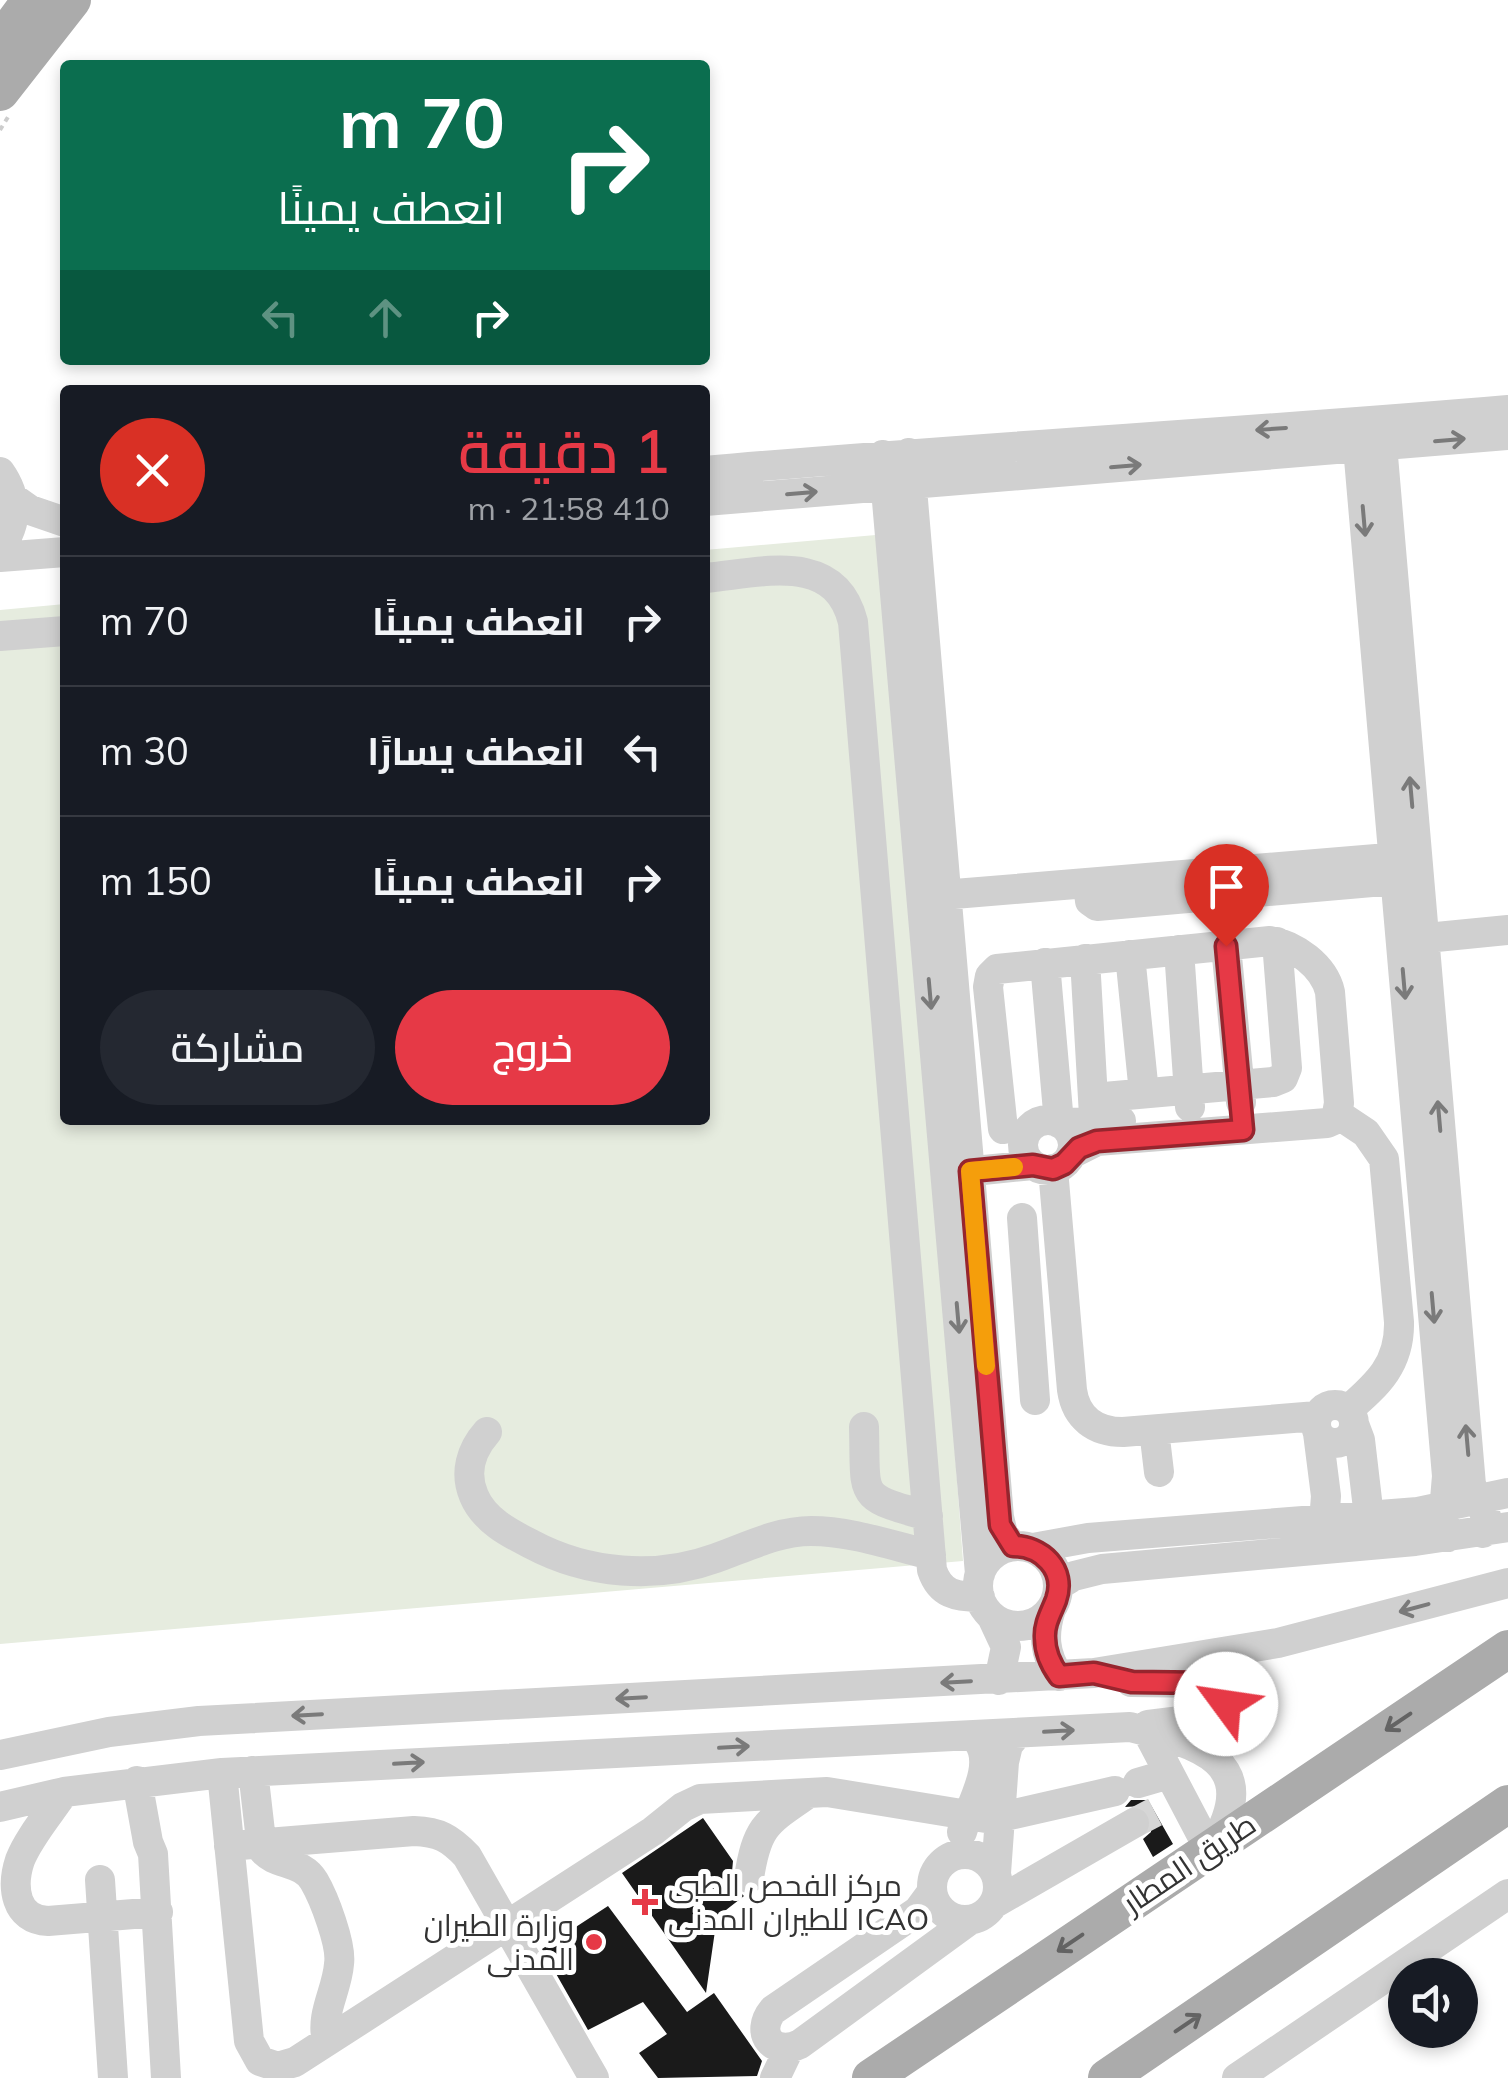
<!DOCTYPE html>
<html lang="ar">
<meta charset="utf-8">
<style>
:root{--surface:#171b24;--page:#242831;--text:#f1f3f6;--muted:#9ea1a6;--line:#363941;--accent:#e63946}
body{margin:0;font-family:Mulish,Cairo,sans-serif;background:var(--page);color:var(--text);direction:rtl;height:100vh;display:flex;flex-direction:column;font-size:38px;white-space:nowrap}
*{box-sizing:border-box;margin:0}
p{font-size:32px;color:var(--muted)}
.icon{flex:none;width:55px;height:55px;fill:none;stroke:currentColor;stroke-width:2;stroke-linecap:round;stroke-linejoin:round}
.map{position:relative;flex:1;overflow:hidden;direction:ltr}
.drawer{position:absolute;left:60px;top:385px;width:650px;height:740px;display:flex;flex-direction:column;background:var(--surface);border-radius:10px;box-shadow:0 5px 15px #0003;direction:rtl}
.drawer>*{flex:none}
.top-card{position:absolute;left:60px;top:60px;width:650px;height:305px;border-radius:10px;box-shadow:0 5px 15px #0003;direction:rtl;background:#0b6e4f;color:#fff;overflow:hidden}
.buttons{position:absolute;left:1388px;top:1958px;display:grid;gap:20px}
.buttons a{display:grid;place-items:center;width:90px;height:90px;border-radius:50%;background:var(--surface);box-shadow:0 5px 15px #0003;font-size:50px}
.pin{position:absolute;display:grid;place-items:center;width:85px;height:85px;color:#fff;margin:-102px -42px;border-radius:50% 50% 50% 0;rotate:-45deg;box-shadow:0 0 10px #0007}
.pin .icon{rotate:45deg}
.me{position:absolute;width:110px;margin:-55px;rotate:301deg;stroke-linejoin:round;filter:drop-shadow(0 0 8px #0008)}
.turn{display:flex;align-items:center;gap:35px;height:210px;padding:0 40px;font-size:45px}
.turn .icon{width:130px;height:130px;stroke-width:2.5}
.turn b{display:block;font-size:70px;line-height:85px}
.lanes{display:flex;align-items:center;height:95px;padding:0 40px;background:#0003;justify-content:center;gap:50px;direction:ltr}
.lanes .off{opacity:.35}
.round{display:grid;place-items:center;flex:none;width:105px;height:105px;border-radius:52px;background:var(--page)}
.summary{display:flex;align-items:center;justify-content:space-between;height:170px;padding:0 40px}
h1{font-size:60px;font-weight:600;line-height:75px;color:var(--accent)}
.action{display:flex;gap:20px;margin-top:auto;padding:20px 40px}
.action a{flex:1;height:115px;border-radius:60px;background:var(--accent);color:#fff;font-size:40px;font-weight:600;line-height:115px;text-align:center}
.action a+a{background:var(--page);color:var(--text)}
ul{padding:0;list-style:none}
li{display:flex;align-items:center;gap:30px;height:130px;padding:0 40px;border-top:2px solid var(--line)}
li div{flex:1}
li b{display:block;font-size:38px}
li em{font-style:normal}
.map>svg:first-child{display:block}
</style>
<div class="map">
<svg width="1508" height="2078" viewBox="0 0 1508 2078">
<rect width="100%" height="100%" fill="#fff"/>
<path fill="#e6ecdf" d="M887,534L963,1561L0,1644V610L65,604V1120H705V550Z"/>
<path fill="#1a1a1a" d="M1131,1800H1148L1173,1844L1153,1857L1143,1839L1151,1832V1815L1142,1806L1125,1807Z
M703,1818L733,1861L731,1883L744,1896L717,1917L706,1993L622,1873Z
M608,1906L687,2012L714,1993L762,2061L757,2076L658,2078L639,2053L667,2034L643,2002L588,2030L542,1949Z"/>
<g fill="none" stroke-linecap="round" stroke-linejoin="round">
<path stroke="#d6d6d6" stroke-width="30" stroke-dasharray="30 15" stroke-linecap="butt" d="M1134,1823L1155,1812"/>
<path stroke="#cdcdcd" stroke-width="4" stroke-dasharray="5 5" stroke-linecap="butt" d="M0,130L8,117"/>
<path stroke="#d0d0d0" stroke-width="30" d="M1380,421L1471,1485L1486,1516L1483,1533
M1356,424L1447,1476L1443,1523L1448,1537
M909,453L999,1517L1003,1534L1013,1546
M883,455L980,1574
M705,471C972,447 1241,433 1508,410
M0,472C17,496 19,523 0,547
M13,498L30,510L65,522
M705,501L1508,435
M0,557L65,552
M705,578C761,573 835,550 853,622L932,1570C940,1594 956,1597 980,1597
M0,636L65,631
M1088,883L1090,901L1097,906L1395,880
M930,896L1412,856
M1406,940L1508,930
M1226,946L1241,1102
M1179,950L1190,1107
M1130,955L1144,1093
M1085,959L1094,1116
M1045,963L1059,1123L1121,1121
M1093,1098L1273,1082L1283,1078L1287,1068L1277,942
M1339,1115L1366,1133L1384,1159L1399,1322C1400,1364 1378,1384 1348,1410
M1023 1145a25 25 0 1 1 50 0a25 25 0 1 1-50 0Z
M1003,1129L988,987L990,976L997,969L1270,941C1295,945 1324,966 1330,992L1339,1103L1336,1119L1327,1123L1097,1141L1071,1154
M1053,1169L1072,1390C1076,1418 1095,1432 1123,1432L1317,1416
M954,1173L1033,1165
M1022,1218L1035,1400
M1316 1424a19 19 0 1 1 38 0a19 19 0 1 1-38 0Z
M1354,1424L1360,1440L1369,1517
M864,1427C866,1499 856,1496 928,1516
M1154,1430L1159,1472
M487,1432C471,1450 464,1473 474,1496C484,1520 509,1533 531,1544C587,1574 656,1580 716,1558C747,1547 778,1531 811,1531C851,1531 893,1546 931,1555
M1318,1433L1326,1496L1324,1522
M978 1586a40 40 0 1 1 80 0a40 40 0 1 1-80 0Z
M1033,1548L1088,1538L1418,1512L1508,1493
M1059,1585L1074,1576L1102,1569L1415,1541L1508,1527
M1051,1609C1043,1634 1044,1654 1059,1676
M992,1617L1006,1647L999,1680
M1131,1682L1213,1683C1223,1687 1226,1693 1226,1704L1213,1717L1148,1725
M1147,1731L1209,1849
M0,1755L109,1732L199,1721L1094,1673L1278,1643L1508,1583
M253,1771L262,1849C275,1866 302,1860 314,1881C324,1898 342,1945 339,1964C337,1991 320,2014 327,2041
M222,1773L249,2041L260,2061L278,2067L295,2062L653,1831L683,1807L700,1799L827,1792L992,1819L1115,1791
M137,1781L148,1842L153,1854L166,2078
M1138,1783L1169,1774
M64,1792C50,1813 29,1837 20,1860C11,1887 15,1920 48,1921L158,1912
M0,1807L64,1792L222,1773L1130,1727C1199,1744 1264,1761 1213,1846
M962,1832C970,1805 997,1764 977,1740
M229,1846L414,1831C439,1832 450,1838 467,1856L594,2078
M932 1887a33 33 0 1 1 66 0a33 33 0 1 1-66 0Z
M996,1873L1004,1762L1008,1745L1018,1733
M749,1878C757,1825 767,1822 809,1793
M100,1880L113,2078
M932,1892L918,1911L773,2010C754,2033 773,2057 800,2044L970,1920
M995,1903L1134,1823
M775,2078L789,2049
M1237,2078L1508,1894"/>
<path stroke="#ababab" stroke-width="38" d="M0,42L31,0
M0,92L72,0
M871,2078L1508,1649
M1107,2078L1508,1804"/>
</g>
<defs><path id="oneway-shaft" d="M-6 0H5M1.5-3L5.5 0L1.5 3" fill="none" stroke-width="1.6" stroke-linecap="round" stroke-linejoin="round" transform="scale(2.5)"/></defs>
<g stroke="#7a7a7a">
<use href="#oneway-shaft" transform="translate(1271 429) rotate(176)"/>
<use href="#oneway-shaft" transform="translate(1450 440) rotate(-5)"/>
<use href="#oneway-shaft" transform="translate(1126 466) rotate(-5)"/>
<use href="#oneway-shaft" transform="translate(802 493) rotate(-5)"/>
<use href="#oneway-shaft" transform="translate(1364 521) rotate(85)"/>
<use href="#oneway-shaft" transform="translate(1411 792) rotate(-95)"/>
<use href="#oneway-shaft" transform="translate(1404 984) rotate(85)"/>
<use href="#oneway-shaft" transform="translate(930 994) rotate(85)"/>
<use href="#oneway-shaft" transform="translate(1439 1116) rotate(-95)"/>
<use href="#oneway-shaft" transform="translate(1433 1308) rotate(85)"/>
<use href="#oneway-shaft" transform="translate(958 1318) rotate(85)"/>
<use href="#oneway-shaft" transform="translate(1467 1440) rotate(-95)"/>
<use href="#oneway-shaft" transform="translate(1414 1608) rotate(165)"/>
<use href="#oneway-shaft" transform="translate(956 1682) rotate(177)"/>
<use href="#oneway-shaft" transform="translate(631 1698) rotate(177)"/>
<use href="#oneway-shaft" transform="translate(307 1715) rotate(177)"/>
<use href="#oneway-shaft" transform="translate(1059 1731) rotate(-3)"/>
<use href="#oneway-shaft" transform="translate(734 1747) rotate(-3)"/>
<use href="#oneway-shaft" transform="translate(409 1763) rotate(-3)"/>
</g>
<g stroke="#636363">
<use href="#oneway-shaft" transform="translate(1398 1722) rotate(146)"/>
<use href="#oneway-shaft" transform="translate(1070 1943) rotate(146)"/>
<use href="#oneway-shaft" transform="translate(1188 2023) rotate(-34)"/>
</g>
<g fill="none" stroke-linecap="round" stroke-linejoin="round">
<defs>
<path id="route" d="M1226,946L1243,1130L1097,1141L1079,1148L1064,1164L1053,1169L1033,1165L970,1171L1000,1525L1013,1546C1041,1546 1067,1569 1056,1600C1051,1613 1044,1624 1045,1638C1045,1653 1051,1665 1059,1676L1094,1673L1132,1682L1213,1683C1223,1687 1226,1693 1226,1704"/>
</defs>
<use href="#route" stroke="#96252e" stroke-width="25"/>
<use href="#route" stroke="#e63946" stroke-width="18"/>
<path stroke="#f59e0b" stroke-width="18" d="M986,1366L970,1171L1014,1167"/>
</g>
<g fill="#e63946" stroke="#fff" stroke-width="4">
<path d="M640 1887h10v10h10v10h-10v10h-10v-10h-10v-10h10z"/>
<circle cx="594" cy="1942" r="10"/>
</g>
<g text-anchor="middle" dominant-baseline="central" stroke-width="10" stroke-linejoin="round" paint-order="stroke">
<g font-size="30" fill="#333" stroke="#fff">
<text transform="translate(1189 1863) rotate(-34)">طريق المطار</text>
</g>
<g font-size="30" fill="#333" stroke="#fff" text-anchor="start">
<text x="668" y="1885">مركز الفحص الطبى<tspan x="668" dy="34">للطيران المدنى ICAO</tspan></text>
<text x="574" y="1925" text-anchor="end">وزارة الطيران<tspan x="574" dy="34">المدنى</tspan></text>
</g>
</g>
</svg>
<div class="buttons">
<a><svg class="icon" aria-label="sound" viewBox="0 0 24 24"><path d="M4 9h4l5-4v14l-5-4H4zM17 9q2 3 0 6"/></svg></a>
</div>
<div class="pin" style="left:1226px;top:946px;background:#d93025"><svg class="icon" aria-label="arrive" viewBox="0 0 24 24"><path d="M6 21V4h12l-3 4 3 4H6"/></svg></div>
<svg class="me" style="left:1226px;top:1704px" viewBox="-20 -20 40 40"><circle r="19" fill="#fff"/><path d="M0-13L10 11 0 6-10 11z" fill="#e63946"/></svg>
<div class="top-card">
<div class="turn"><svg class="icon" aria-label="right" viewBox="0 0 24 24"><path d="M7 20v-9h11M14 6l5 5-5 5"/></svg><div><b>70 m</b>انعطف يمينًا</div></div>
<div class="lanes"><svg class="icon off" aria-label="left" viewBox="0 0 24 24"><path d="M17 20v-9H6M10 6l-5 5 5 5"/></svg><svg class="icon off" aria-label="ahead" viewBox="0 0 24 24"><path d="M12 20V5M6 11l6-6 6 6"/></svg><svg class="icon" aria-label="right" viewBox="0 0 24 24"><path d="M7 20v-9h11M14 6l5 5-5 5"/></svg></div>
</div>
<section class="drawer">
<div class="summary"><div><h1>1 دقيقة</h1><p>410 m · 21:58</p></div><a class="round" style="background:#d93025;color:#fff"><svg class="icon" aria-label="close" viewBox="0 0 24 24"><path d="M6 6l12 12M18 6L6 18"/></svg></a></div>
<ul>
<li><svg class="icon" aria-label="right" viewBox="0 0 24 24"><path d="M7 20v-9h11M14 6l5 5-5 5"/></svg><div><b>انعطف يمينًا</b></div><em>70 m</em></li>
<li><svg class="icon" aria-label="left" viewBox="0 0 24 24"><path d="M17 20v-9H6M10 6l-5 5 5 5"/></svg><div><b>انعطف يسارًا</b></div><em>30 m</em></li>
<li><svg class="icon" aria-label="right" viewBox="0 0 24 24"><path d="M7 20v-9h11M14 6l5 5-5 5"/></svg><div><b>انعطف يمينًا</b></div><em>150 m</em></li>
</ul>
<div class="action"><a>خروج</a><a>مشاركة</a></div>
</section>
</div>
